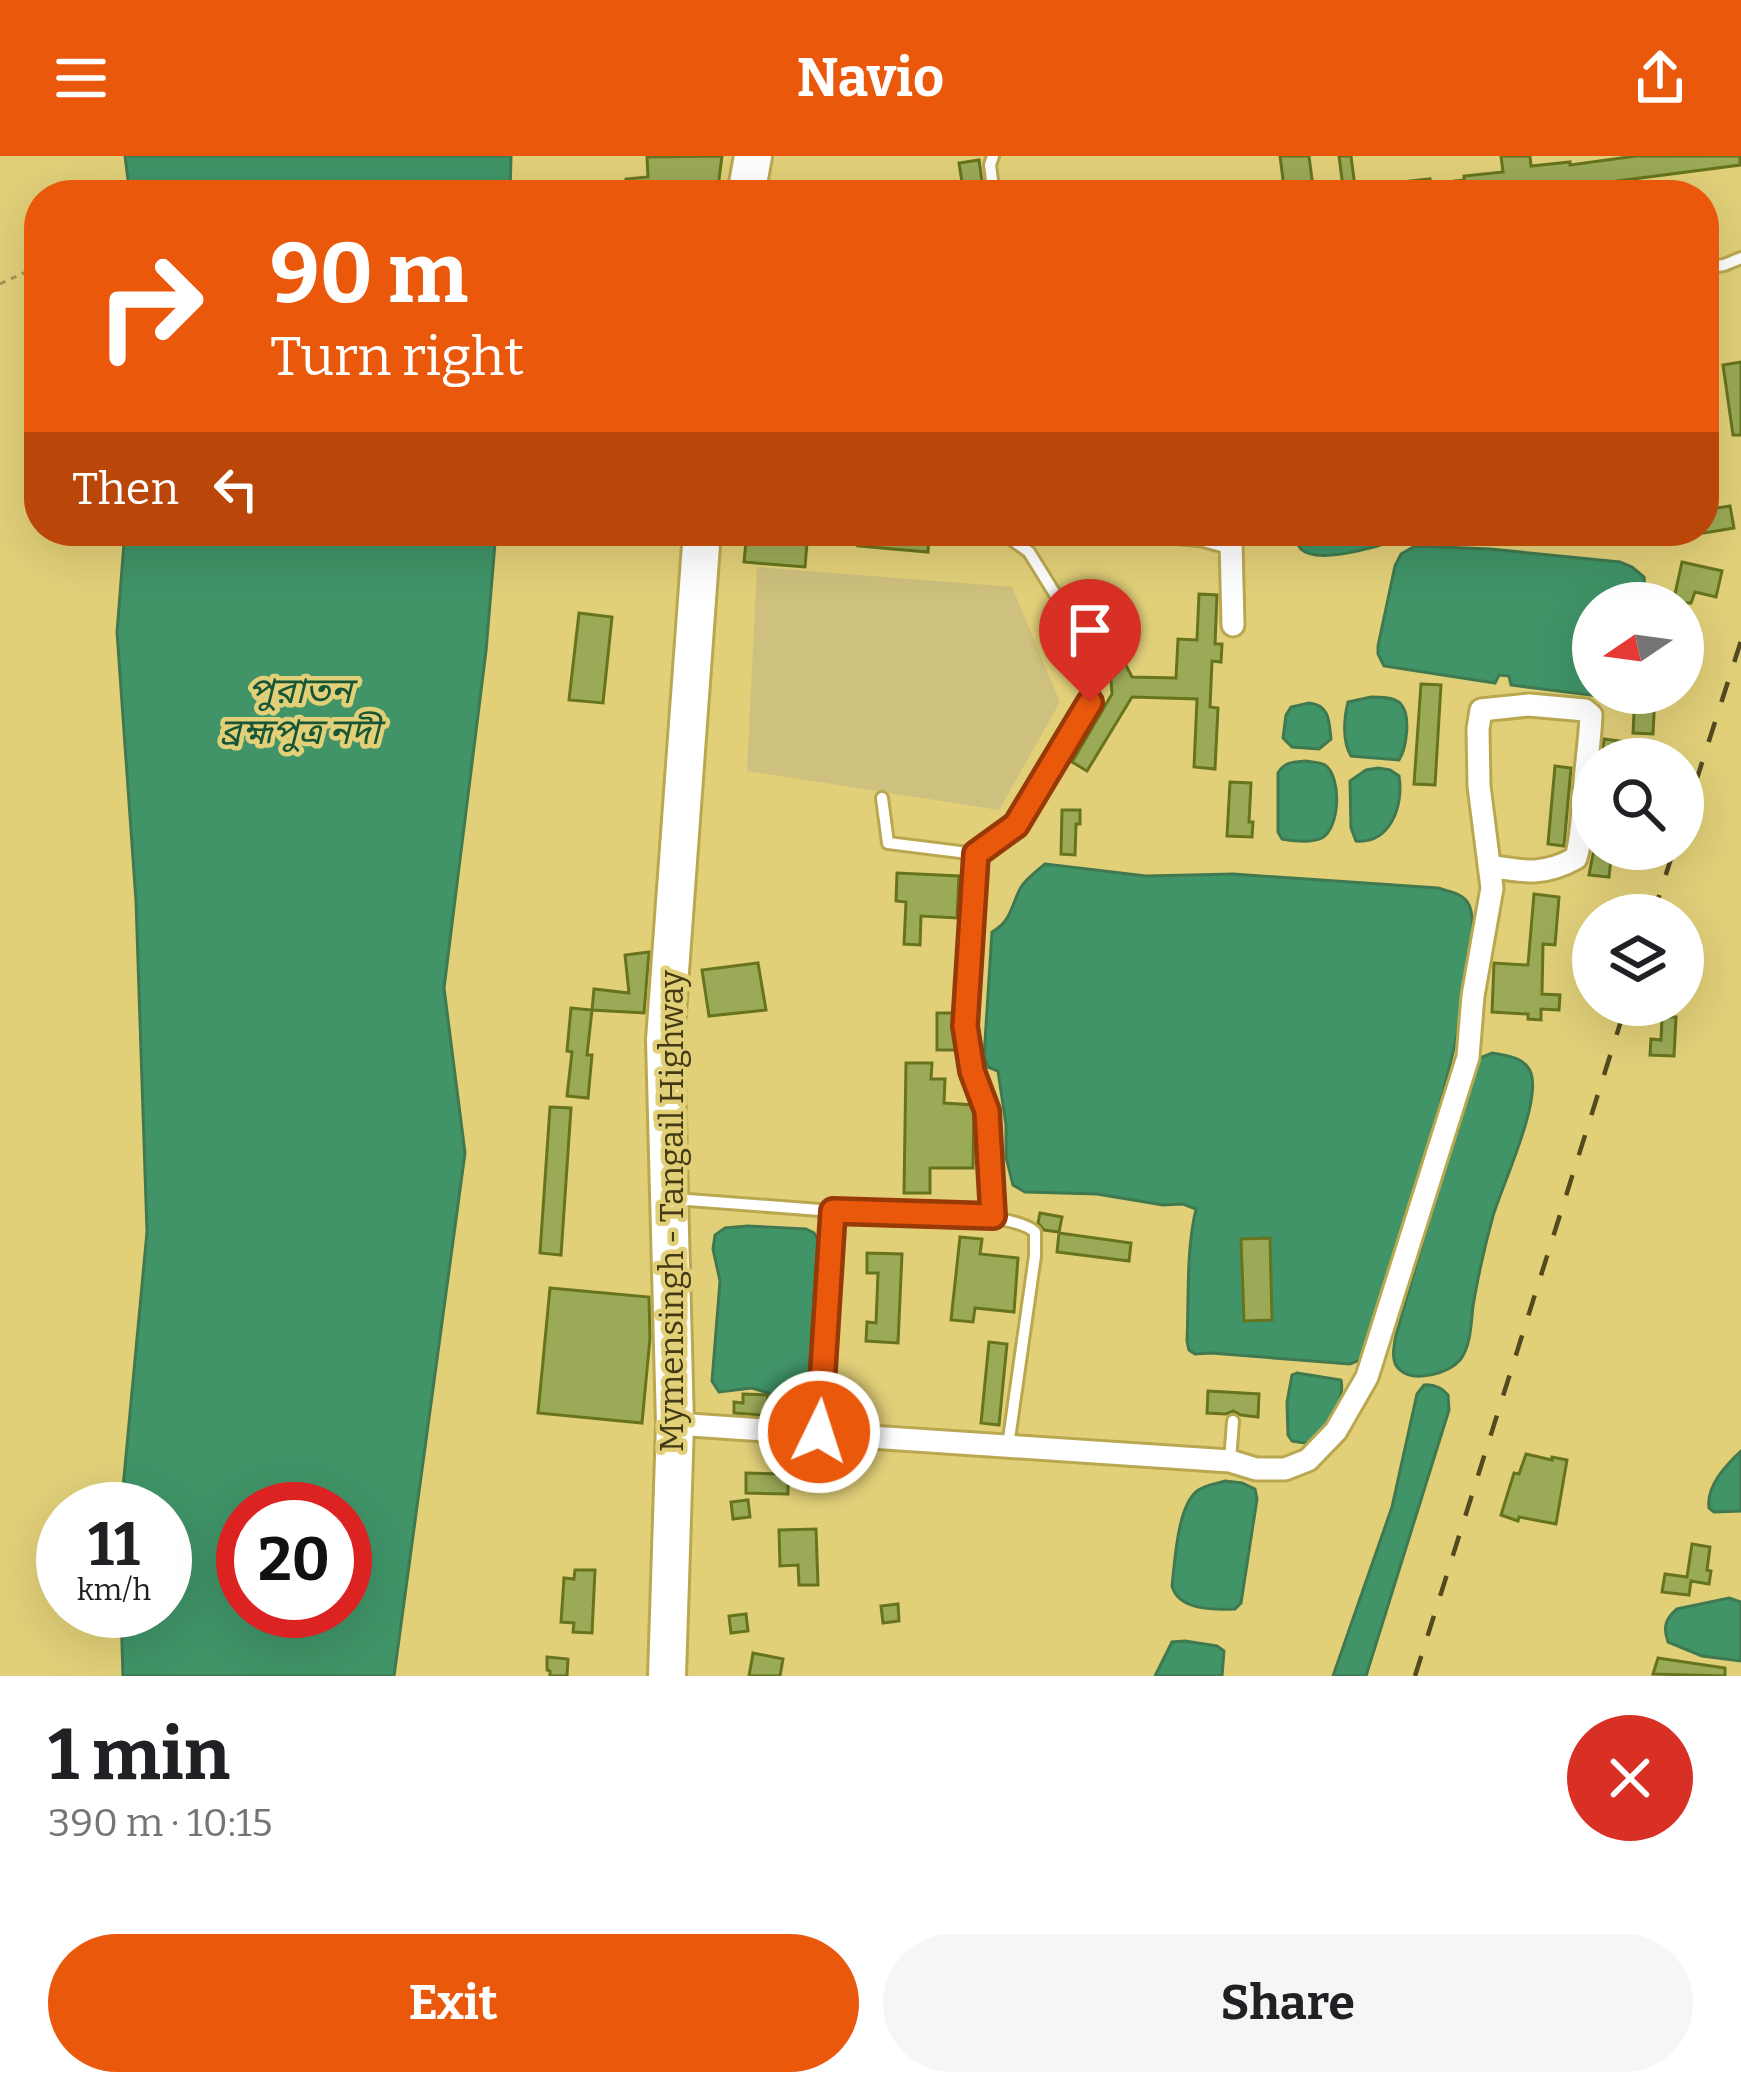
<!DOCTYPE html>
<meta charset="utf-8">
<style>
:root{--surface:#fff;--page:#f6f6f6;--text:#202124;--muted:#757577;--accent:#ea580c}
body{margin:0;font-family:Bitter,"Noto Sans Bengali",serif;background:var(--page);color:var(--text);height:100vh;display:flex;flex-direction:column;font-size:45px;white-space:nowrap}
*{box-sizing:border-box;margin:0}
p{font-size:39px;color:var(--muted)}
.icon{flex:none;width:66px;height:66px;fill:none;stroke:currentColor;stroke-width:2;stroke-linecap:round;stroke-linejoin:round}
.map{position:relative;height:1520px;overflow:hidden}
.drawer{display:flex;flex-direction:column;background:var(--surface);flex:1}
.drawer>*{flex:none}
.hud{position:absolute;left:24px;top:24px;width:1695px;height:366px;border-radius:48px;box-shadow:0 12px 48px #0002;background:#ea580c;color:#fff;overflow:hidden}
.needle{width:78px;rotate:257deg}
.fabs{position:absolute;left:1572px;top:426px;display:grid;gap:24px}
.fabs a{display:grid;place-items:center;width:132px;height:132px;border-radius:50%;background:var(--surface);box-shadow:0 12px 48px #0002;font-size:60px}
.speed{position:absolute;left:36px;top:1326px;display:flex;gap:24px;font-size:60px;font-weight:700;text-align:center}
.speed>*{display:grid;place-content:center;width:156px;height:156px;border-radius:50%;background:var(--surface);box-shadow:0 12px 48px #0002;line-height:1}
.speed small{font-size:30px;font-weight:400}
.speed .limit{border:18px solid #d22;background:#fff;color:#111}
.pin{position:absolute;display:grid;place-items:center;width:102px;height:102px;color:#fff;margin:-123px -51px;border-radius:50% 50% 50% 0;rotate:-45deg;box-shadow:0 0 12px #0007}
.pin .icon{rotate:45deg}
.me{position:absolute;width:132px;margin:-66px;rotate:4deg;stroke-linejoin:round;filter:drop-shadow(0 0 9px #0008)}
.turn{display:flex;align-items:center;gap:42px;height:252px;padding:0 48px;font-size:54px}
.turn .icon{width:156px;height:156px;stroke-width:2.5}
.turn b{display:block;font-size:84px;line-height:102px}
.then{display:flex;align-items:center;height:114px;padding:0 48px;background:#0003;gap:24px;font-size:45px}
.round{display:grid;place-items:center;flex:none;width:126px;height:126px;border-radius:63px;background:var(--page)}
.head{display:flex;align-items:center;justify-content:space-between;height:204px;padding:0 48px}
h1{font-size:72px;font-weight:700;line-height:90px}
.button{display:flex;gap:24px;margin-top:auto;padding:24px 48px}
.button a{flex:1;height:138px;border-radius:72px;background:var(--accent);color:#fff;font-size:48px;font-weight:700;line-height:138px;text-align:center}
.button a+a{background:var(--page);color:var(--text)}
header{display:flex;justify-content:space-between;align-items:center;height:156px;padding:0 48px;background:var(--accent);color:#fff;font-size:54px;font-weight:700}
.map>svg:first-child{display:block}
</style>
<header><svg class="icon" aria-label="menu" viewBox="0 0 24 24"><path d="M4 6h16M4 12h16M4 18h16"/></svg>Navio<svg class="icon" aria-label="share" viewBox="0 0 24 24"><path d="M12 15V3M7 8l5-5 5 5M5 13v7h14v-7"/></svg></header>
<div class="map">
<svg width="1741" height="1520" viewBox="0 0 1741 1520">
<rect width="100%" height="100%" fill="#e2d079"/>
<path fill="#cec07e" d="M757,411L1012,431L1060,546L999,654L747,615Z"/>
<path fill="#409468" stroke="#40794f" stroke-width="3" fill-rule="evenodd" d="M125,0H511L510,39H130Z
M125,375H496L486,495L444,832L465,997L394,1520H123L121,1455H165V1353H121L147,1076L136,745L117,476ZM243,1353H345V1455H243Z
M1292,375H1417C1397,386 1319,411 1301,393C1299,392 1293,377 1292,375Z
M1415,390L1490,393L1620,406L1632,411L1644,421L1646,447H1593V537H1612L1598,540L1511,529L1509,520L1499,519L1495,527L1384,510L1378,498V490L1395,410L1401,398Z
M1371,541C1380,541 1393,541 1400,547C1412,559 1406,593 1399,604L1351,600C1342,585 1344,562 1348,546Z
M1309,547C1330,549 1329,566 1331,583L1319,593L1292,591L1283,582L1286,559L1291,551Z
M1305,605C1310,606 1320,606 1325,609C1342,621 1340,672 1322,682C1311,687 1293,685 1282,683L1278,676V617C1284,606 1293,606 1305,605Z
M1378,612L1390,614L1399,620C1404,650 1390,688 1356,685L1351,672L1350,625L1366,614Z
M1045,708L1146,720L1233,718L1438,732C1449,736 1464,737 1469,749C1494,802 1388,1126 1367,1197L1360,1204L1350,1208L1211,1197L1195,1198L1189,1194L1187,1185C1189,1141 1186,1095 1196,1053L1183,1048L1163,1049L1097,1038L1025,1036L1013,1029L1006,1001V969L998,915L988,911L984,901L992,776C1012,765 1011,749 1021,731C1027,722 1037,715 1045,708Z
M1492,897C1507,900 1525,901 1531,917C1541,947 1503,1027 1493,1060C1485,1089 1478,1120 1473,1150C1471,1167 1471,1190 1460,1204C1449,1217 1414,1227 1400,1214C1390,1206 1394,1190 1396,1179L1475,904Z
M747,1070L806,1073L814,1077L818,1084L808,1234L801,1247L752,1232L719,1236L712,1225L720,1125L713,1093L715,1079L725,1072Z
M1297,1217L1341,1224C1345,1241 1331,1280 1312,1286C1306,1288 1298,1286 1292,1285L1288,1279L1287,1246L1292,1219Z
M1424,1229C1435,1228 1442,1232 1448,1239L1449,1254L1366,1520H1333L1392,1351L1417,1238Z
M1741,1295V1355L1714,1356L1709,1352C1706,1330 1726,1309 1741,1295Z
M1225,1325L1242,1327L1255,1333L1257,1343L1241,1447L1235,1453C1213,1454 1178,1454 1172,1430C1175,1406 1177,1351 1197,1335C1205,1329 1215,1328 1225,1325Z
M1729,1442L1741,1446V1505L1702,1500L1668,1486C1663,1472 1665,1463 1677,1453Z
M1185,1485L1217,1490L1224,1495L1222,1520H1155L1172,1486Z"/>
<path fill="#9aaa57" stroke="#67741d" stroke-width="3" d="M722,0L717,39H628L626,23L648,21L647,1Z
M1280,0H1309L1314,39H1285Z
M1339,0H1351L1356,39H1344Z
M1501,0H1530L1531,10L1570,6V9L1636,0H1740V9L1533,36L1534,39H1509L1508,34L1472,39H1364V30L1430,23L1431,28L1464,24V20L1503,16Z
M979,4L984,39H964L959,7Z
M1741,206V279H1733L1723,209Z
M1730,350L1734,372L1704,377V354Z
M747,375H808L805,411L744,406Z
M860,375H929L928,396L858,390Z
M1682,406L1722,415L1716,441L1695,436L1691,447H1673Z
M1199,438L1217,439L1215,488H1222L1221,506L1212,505L1210,551L1218,552L1215,613L1194,611L1197,543L1132,541L1087,615L1072,606L1112,538L1111,525L1078,457L1094,447L1132,521L1176,522L1178,483L1197,484Z
M579,457L612,461L603,547L569,544Z
M1421,528L1441,529L1435,629L1414,628Z
M1635,537L1655,538L1653,578L1633,577Z
M1604,583L1620,585L1618,603H1602Z
M1555,610L1571,612L1564,690L1548,688Z
M1230,626L1251,627L1249,666H1253L1252,681L1227,680Z
M1062,654H1080V668H1076L1075,699L1061,698Z
M1594,693H1612L1609,721L1589,719Z
M897,717L959,720L957,762L921,760L920,789L904,788L906,746L896,745Z
M1534,738L1559,741L1555,789L1543,788L1542,838L1560,839L1559,854L1541,853V864L1528,863V858L1492,856L1494,807L1528,809Z
M649,796L644,857L592,854L594,833L629,837L625,799Z
M758,807L766,854L709,860L702,814Z
M571,852L592,854L587,899H592L588,942L567,940L572,896L567,895Z
M937,857H955V894H937Z
M1662,861H1676L1674,900L1650,899L1651,883L1661,884Z
M906,907H932L931,923H945L944,947L974,949L973,1012H930V1037H904Z
M550,951L571,952L561,1099L540,1097Z
M1040,1057L1062,1061L1059,1076L1044,1074L1038,1067Z
M1059,1077L1131,1087L1129,1105L1057,1096Z
M960,1081L982,1083L980,1098L1018,1102L1014,1156L975,1152L973,1166L951,1164Z
M1270,1082L1272,1164L1244,1165L1241,1083Z
M867,1097L902,1098L898,1187L866,1185L867,1166L876,1167L878,1117H867Z
M550,1132L649,1141L650,1182L642,1267L538,1257Z
M989,1186L1007,1188L999,1269L981,1267Z
M1208,1235L1259,1238L1258,1261L1241,1259L1233,1255L1226,1258L1207,1257Z
M743,1238L768,1239L767,1249H776L775,1260L734,1257V1246L743,1247Z
M1526,1298L1552,1304V1301L1567,1304L1556,1368L1519,1361L1518,1365L1501,1359L1514,1317L1519,1318Z
M746,1317L788,1318V1338L746,1337Z
M748,1344L750,1361L733,1363L731,1346Z
M816,1373L818,1429H799L798,1409L780,1410L779,1374Z
M1692,1388L1710,1391L1707,1414L1711,1415L1709,1428L1691,1425L1689,1439L1662,1436L1665,1418L1687,1421Z
M575,1414H595L592,1477L573,1476L574,1467L561,1466L564,1422L574,1423Z
M898,1448L899,1465L883,1467L881,1450Z
M746,1458L748,1475L731,1477L729,1460Z
M753,1497L783,1503L780,1520H749Z
M547,1501L568,1503L567,1520H550V1515L547,1514Z
M1658,1502L1725,1512V1520L1653,1518Z"/>
<g fill="none" stroke-linecap="round" stroke-linejoin="round">
<defs>
<path id="lane" d="M993,0L990,9L994,39
M1704,112L1724,109L1741,102
M1000,375L1029,396L1071,464L1096,521
M882,642L888,687L976,698
M675,1043L833,1055
M993,1061L987,955L972,915L965,870L976,698L1016,669L1090,546
M819,1277L833,1055C873,1057 1010,1052 1035,1076V1100L1008,1290
M1230,1305L1233,1265"/>
<path id="street" d="M1164,375L1202,379L1231,387L1233,469
M675,1268L1230,1305L1256,1313H1285L1308,1304L1336,1275L1367,1221L1468,901L1473,840L1492,732L1479,630L1478,573L1481,554L1529,549L1585,554L1591,559C1590,587 1585,614 1584,641C1582,662 1582,681 1576,702C1544,720 1524,716 1489,710"/>
<path id="highway" d="M746,39L753,0
M667,1520L675,1268L665,884L702,375"/>
</defs>
<use href="#lane" stroke="#baa851" stroke-width="16"/>
<use href="#street" stroke="#baa851" stroke-width="27"/>
<use href="#highway" stroke="#baa851" stroke-width="42"/>
<path stroke="#a49653" stroke-width="3" stroke-dasharray="6 6" stroke-linecap="butt" d="M0,128L39,110"/>
<use href="#lane" stroke="#fff" stroke-width="10"/>
<use href="#street" stroke="#fff" stroke-width="21"/>
<use href="#highway" stroke="#fff" stroke-width="36"/>
<path stroke="#534a20" stroke-width="4.5" stroke-dasharray="21 21" stroke-linecap="butt" d="M1683,666L1741,485
M1653,759L1674,693
M1415,1520L1626,849"/>
</g>
<g fill="none" stroke-linecap="round" stroke-linejoin="round">
<defs>
<path id="route" d="M819,1276L833,1055L993,1060L987,955L972,915L965,870L976,698L1016,669L1090,546"/>
</defs>
<use href="#route" stroke="#983908" stroke-width="30"/>
<use href="#route" stroke="#ea580c" stroke-width="21"/>
</g>
<g text-anchor="middle" dominant-baseline="central" stroke-width="9" stroke-linejoin="round" paint-order="stroke">
<g font-size="33" fill="#413a15" stroke="#e2d079">
<text transform="translate(672 1055) rotate(-90)">Mymensingh - Tangail Highway</text>
</g>
<g font-size="36" font-style="italic" fill="#165637" stroke="#e2d079">
<text x="300" y="535">পুরাতন<tspan x="300" dy="41">ব্রহ্মপুত্র নদী</tspan></text>
</g>
</g>
</svg>
<div class="fabs">
<a><svg class="needle" viewBox="-14 -14 28 28"><path d="M0-13l5 13h-10z" fill="#e53935"/><path d="M0 13l5-13h-10z" fill="#757577"/></svg></a>
<a><svg class="icon" aria-label="search" viewBox="0 0 24 24"><circle cx="10" cy="10" r="6"/><path d="M15 15l6 6"/></svg></a>
<a><svg class="icon" aria-label="layers" viewBox="0 0 24 24"><path d="M12 4l9 5-9 5-9-5zM3 14l9 5 9-5"/></svg></a>
</div>
<div class="speed"><div>11<small>km/h</small></div><div class="limit">20</div></div>
<div class="pin" style="left:1090px;top:546px;background:#d93025"><svg class="icon" aria-label="arrive" viewBox="0 0 24 24"><path d="M6 21V4h12l-3 4 3 4H6"/></svg></div>
<svg class="me" style="left:819px;top:1276px" viewBox="-20 -20 40 40"><circle r="17" fill="#ea580c" stroke="#fff" stroke-width="3"/><path d="M0-11L8 9 0 5-8 9z" fill="#fff"/></svg>
<div class="hud">
<div class="turn"><svg class="icon" aria-label="right" viewBox="0 0 24 24"><path d="M7 20v-9h11M14 6l5 5-5 5"/></svg><div><b>90 m</b>Turn right</div></div>
<div class="then">Then<svg class="icon" aria-label="left" viewBox="0 0 24 24"><path d="M17 20v-9H6M10 6l-5 5 5 5"/></svg></div>
</div>
</div>
<section class="drawer">
<div class="head"><div><h1>1 min</h1><p>390 m · 10:15</p></div><a class="round" style="background:#d93025;color:#fff"><svg class="icon" aria-label="close" viewBox="0 0 24 24"><path d="M6 6l12 12M18 6L6 18"/></svg></a></div>
<div class="button"><a>Exit</a><a>Share</a></div>
</section>
